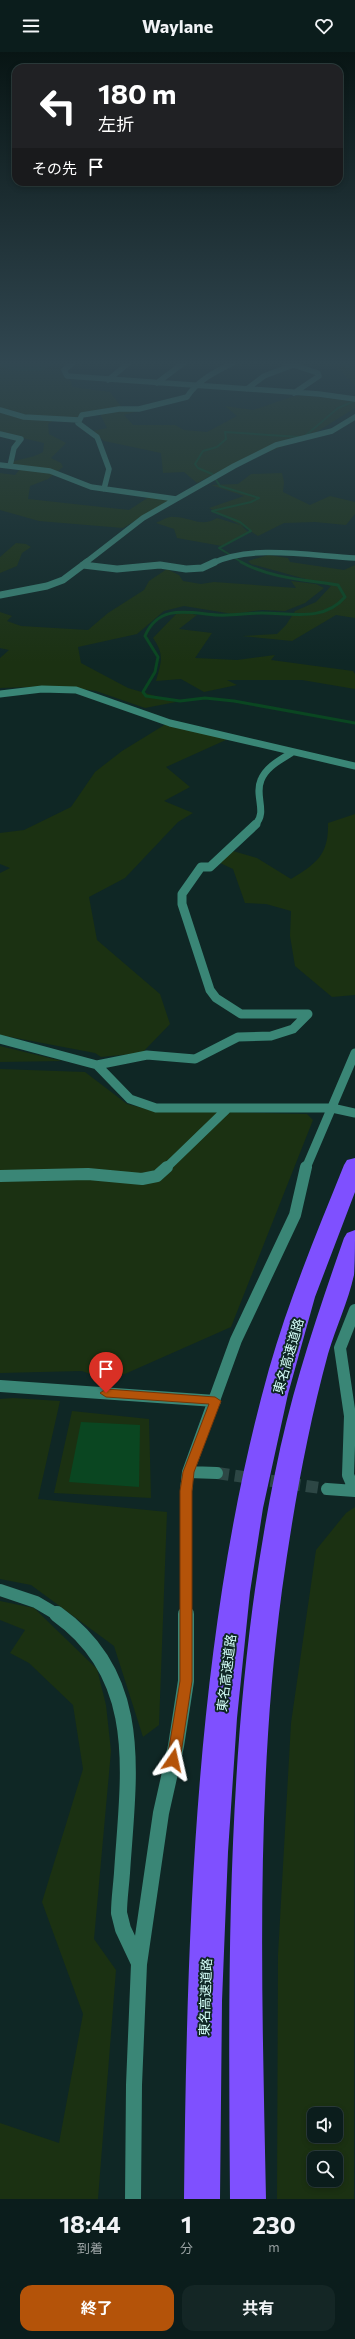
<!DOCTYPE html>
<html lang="ja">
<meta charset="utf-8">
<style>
:root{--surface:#0b1d1c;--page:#142625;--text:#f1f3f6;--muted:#9aa2a3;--line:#2b3b3b;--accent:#b45309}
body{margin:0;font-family:Commissioner,"Noto Sans JP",sans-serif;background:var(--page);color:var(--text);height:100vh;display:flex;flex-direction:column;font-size:15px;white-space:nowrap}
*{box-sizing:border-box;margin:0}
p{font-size:13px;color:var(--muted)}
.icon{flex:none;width:22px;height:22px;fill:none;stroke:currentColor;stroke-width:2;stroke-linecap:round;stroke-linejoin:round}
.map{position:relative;height:2147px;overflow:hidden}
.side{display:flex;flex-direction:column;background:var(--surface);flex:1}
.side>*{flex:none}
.top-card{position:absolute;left:12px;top:12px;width:331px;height:122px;border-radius:12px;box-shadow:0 2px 6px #0003,0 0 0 1px var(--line);background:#202124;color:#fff;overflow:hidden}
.tools{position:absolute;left:307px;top:2055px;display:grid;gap:8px}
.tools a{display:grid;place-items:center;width:36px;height:36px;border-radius:8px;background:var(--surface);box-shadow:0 2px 6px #0003,0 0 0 1px var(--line);font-size:20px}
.pin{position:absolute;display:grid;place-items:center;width:34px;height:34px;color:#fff;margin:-41px -17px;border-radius:50% 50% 50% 0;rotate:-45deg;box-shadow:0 0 4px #0007}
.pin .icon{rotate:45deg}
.me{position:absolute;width:44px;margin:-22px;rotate:11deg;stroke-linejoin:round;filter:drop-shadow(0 0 3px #0008)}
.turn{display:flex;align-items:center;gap:14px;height:84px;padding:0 20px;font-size:18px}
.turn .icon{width:52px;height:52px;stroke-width:2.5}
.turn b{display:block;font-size:28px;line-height:34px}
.then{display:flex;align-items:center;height:38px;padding:0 20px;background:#0003;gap:8px;font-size:15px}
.eta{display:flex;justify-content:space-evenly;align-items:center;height:68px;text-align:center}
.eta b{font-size:24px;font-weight:700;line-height:28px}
.primary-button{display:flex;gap:8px;margin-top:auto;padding:8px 20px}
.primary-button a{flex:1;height:46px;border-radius:12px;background:var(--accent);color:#fff;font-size:16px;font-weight:700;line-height:46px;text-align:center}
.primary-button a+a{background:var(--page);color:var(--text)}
header{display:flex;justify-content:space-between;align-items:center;height:52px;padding:0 20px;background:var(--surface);font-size:18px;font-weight:700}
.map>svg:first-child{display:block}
</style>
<header><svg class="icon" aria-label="menu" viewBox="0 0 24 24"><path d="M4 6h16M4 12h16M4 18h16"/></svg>Waylane<svg class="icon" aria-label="heart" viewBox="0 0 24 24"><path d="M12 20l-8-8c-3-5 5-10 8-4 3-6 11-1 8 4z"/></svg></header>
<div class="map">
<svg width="355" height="2147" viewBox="0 0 355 2147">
<rect width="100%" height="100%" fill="#0f2725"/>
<path fill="#1b3112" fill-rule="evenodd" d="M0,309H71L60,319L62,322L71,329L72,335L110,340L124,358H141L124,363L133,373H175L184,378L207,380L237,364L225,354L253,358L291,345L301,343L355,349V356L310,384L226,416L197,431L184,420L163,421L161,401L104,389L93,379L107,376L99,360L81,361L77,366H57L48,372L49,382L66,391L51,406L61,411L63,415L48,427L30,434L28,447L129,458L149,445L170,448L123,476L39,469L0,458V421L15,423L20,417L2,414C15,406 30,408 43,400L44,391L0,381Z
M311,309H335L355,318V333L342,320L329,312Z
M282,421L284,430L283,440L310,453L330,444L355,450V462L346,473L315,470L284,471L258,484L241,473L248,480L222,494L177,486L174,477L156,471C161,469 168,464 174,465C191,465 201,476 217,466L240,473L209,456L244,444L211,433L238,432L251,422Z
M16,491L26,492L31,495L22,501L17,514L0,521V505Z
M268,503L288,506L290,510L344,518L355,513V566L336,563L292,589L242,584L277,582L286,573L295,559L316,550L331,534L251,512L248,509Z
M167,517L179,523L183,529L201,532L214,530L296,536L291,529L316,532L324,536L305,551L285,559L262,558L233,562L184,554L164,559L137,582L78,595L81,611L128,636L176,650L145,656L96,639L60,634L0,636V606L9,598L0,596V560L12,564L7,569L21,574L88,578L108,561L144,538L149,529Z
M185,560L197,563L179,577L212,581L195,606L237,608L275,603L271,608L353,619L355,622V637L302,628H227L237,633L204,640L181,627L156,629C161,610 165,603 153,586L177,561Z
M166,672L228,687L166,715L190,735L164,749L193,761L178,770L125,826L89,845L97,888L160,942L170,972L142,1001L101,1005L95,1001L0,983V821L10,816L0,812V781L24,778L71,755L95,720L122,699Z
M355,762V943L332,945L295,914L290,884L291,859L266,852L245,851L233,817L220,811L233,799L257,806L291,827C316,812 329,803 328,771Z
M0,994L62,1009L0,1010Z
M0,1017L85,1020L127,1052L151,1058L307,1062L313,1068L231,1275L109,1329L82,1319L0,1321Z
M13,1346L60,1349L38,1447L167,1460L159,1673L143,1685L114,1594L31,1533L0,1527V1347Z
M72,1359L149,1367L151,1446L54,1441Z
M355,1455L354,2147H277L278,1903L291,1671L316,1498L346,1461ZM314,2062H336V2084H314ZM314,2106H336V2128H314Z
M0,1549L34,1556L97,1617L106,1653L111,1699L94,1887L116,1918L98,2147H0V2071L59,2091L83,1962L42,1850L83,1717L73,1653L29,1611L10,1601L25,1578L0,1568Z"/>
<path fill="#0a4621" d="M7,309L48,312L53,313L41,319H17L0,315Z
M81,1370L140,1373L139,1435L69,1430Z"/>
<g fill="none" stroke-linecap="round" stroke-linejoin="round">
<path stroke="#0a4621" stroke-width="2" d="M337,309L355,318
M305,384L338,356L355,349
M243,511L219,496L251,479L240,470L212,459L251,450L259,446L220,434L212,422L198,416L195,412L203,399L217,395L226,387L225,380L299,385"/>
<path stroke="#0a4621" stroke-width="3" d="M241,510C269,526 306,528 338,533L345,545C324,570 291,561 262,561C247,561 232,564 217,563C190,561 159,551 145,584L158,605L155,620L143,640L146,644L180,649L205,646L234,649L355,671"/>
<path stroke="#2d4745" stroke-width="12" stroke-dasharray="12 6" stroke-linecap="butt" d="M217,1421L327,1437"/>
<path stroke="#3a8676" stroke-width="5.5" d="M75,309L64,318L67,324L319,342L355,347
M281,309L318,321L319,324L294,341
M108,328L131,309
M157,331L186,309
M247,337L264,324L293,313
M0,358L24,365L79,368
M0,382L21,387L14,396L10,414
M0,413L50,419L91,435L176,447
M104,437L109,417L99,390L97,385L78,371L82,363L119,357H139L187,345C198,327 218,319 236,309
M85,511L143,466L234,414L276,393L332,379L355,365
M213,511C252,492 313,504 355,506"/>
<path stroke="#3a8676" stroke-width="7" d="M83,513L117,517L160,513L186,517L202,516L215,510
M0,543L47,534L63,528L87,510
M0,642L42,637L76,638L170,671L355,714
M255,773C268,760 254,744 261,728C266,715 280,708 291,701"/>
<path stroke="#3a8676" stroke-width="9" d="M256,772L210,815H201L182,842V852L210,938L216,946L241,962H308
M0,987L97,1013L130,1047L156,1056H332L355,1061
M97,1013L147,1003L195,1007L238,985L271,984L293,977L308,962
M166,1116L228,1056
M306,1116L355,1001"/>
<path stroke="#3a8676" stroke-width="12" d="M0,1124L88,1122L142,1127L157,1124L167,1115
M355,1258L340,1296L350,1364L348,1423L355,1439
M0,1334L215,1349
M188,1420L217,1421
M327,1437L355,1439
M0,1538L36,1550L58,1563
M186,1563V1439L188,1420L236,1288L295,1163L306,1115"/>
<path stroke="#3a8676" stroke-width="16" d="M57,1562C147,1626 128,1725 122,1821C121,1835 119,1848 119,1861L123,1877L139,1911
M133,2147L134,2033L139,1912L161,1761L176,1694L186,1629V1562"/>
<path fill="#7f50ff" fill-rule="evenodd" d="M355,1106V1140L315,1245L288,1342L263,1456L250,1540L237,1666L228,1800L222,1949L220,2147H184C187,1874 195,1581 269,1317C289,1247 317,1180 344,1113L347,1108Z
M355,1178C355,1192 355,1209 354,1223C348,1250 336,1275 328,1302C307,1379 293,1459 282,1538C255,1740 262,1945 266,2147H230C228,1904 226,1660 275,1421C291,1340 317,1263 344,1186L347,1181Z"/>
</g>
<linearGradient id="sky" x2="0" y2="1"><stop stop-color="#081514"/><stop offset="0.51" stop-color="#314751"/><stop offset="1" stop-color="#314751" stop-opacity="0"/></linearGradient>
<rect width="355" height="610" fill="url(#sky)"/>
<path fill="#b45309" stroke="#753606" d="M106,1337L215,1345L221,1349L194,1420L192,1439V1629L180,1708L178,1712L173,1713L169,1712L167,1708L180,1629V1439L183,1420L209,1352L106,1345L100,1341Z"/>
<g text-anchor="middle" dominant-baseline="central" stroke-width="4" stroke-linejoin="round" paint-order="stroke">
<g font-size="13" fill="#d5fff9" stroke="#0f2725">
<text transform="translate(288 1304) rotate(-74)">東名高速道路</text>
<text transform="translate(226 1621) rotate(-83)">東名高速道路</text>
<text transform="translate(205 1945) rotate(-88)">東名高速道路</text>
</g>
</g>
</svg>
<div class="tools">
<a><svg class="icon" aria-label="sound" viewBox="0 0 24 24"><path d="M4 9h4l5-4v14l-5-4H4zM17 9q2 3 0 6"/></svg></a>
<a><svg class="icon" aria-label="search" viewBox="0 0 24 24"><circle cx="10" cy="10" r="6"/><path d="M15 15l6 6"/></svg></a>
</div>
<div class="pin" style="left:106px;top:1341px;background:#d93025"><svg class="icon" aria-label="arrive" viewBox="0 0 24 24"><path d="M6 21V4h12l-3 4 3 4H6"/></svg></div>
<svg class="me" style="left:173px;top:1708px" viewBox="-20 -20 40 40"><path d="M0-17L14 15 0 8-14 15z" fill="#b45309" stroke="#fff" stroke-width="4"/></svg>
<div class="top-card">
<div class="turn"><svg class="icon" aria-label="left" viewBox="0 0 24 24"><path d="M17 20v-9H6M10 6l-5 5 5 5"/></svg><div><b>180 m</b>左折</div></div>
<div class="then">その先<svg class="icon" aria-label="arrive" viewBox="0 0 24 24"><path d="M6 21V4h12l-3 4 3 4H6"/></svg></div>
</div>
</div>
<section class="side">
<div class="eta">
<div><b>18:44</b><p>到着</p></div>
<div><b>1</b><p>分</p></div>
<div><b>230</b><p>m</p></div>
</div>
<div class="primary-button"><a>終了</a><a>共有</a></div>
</section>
